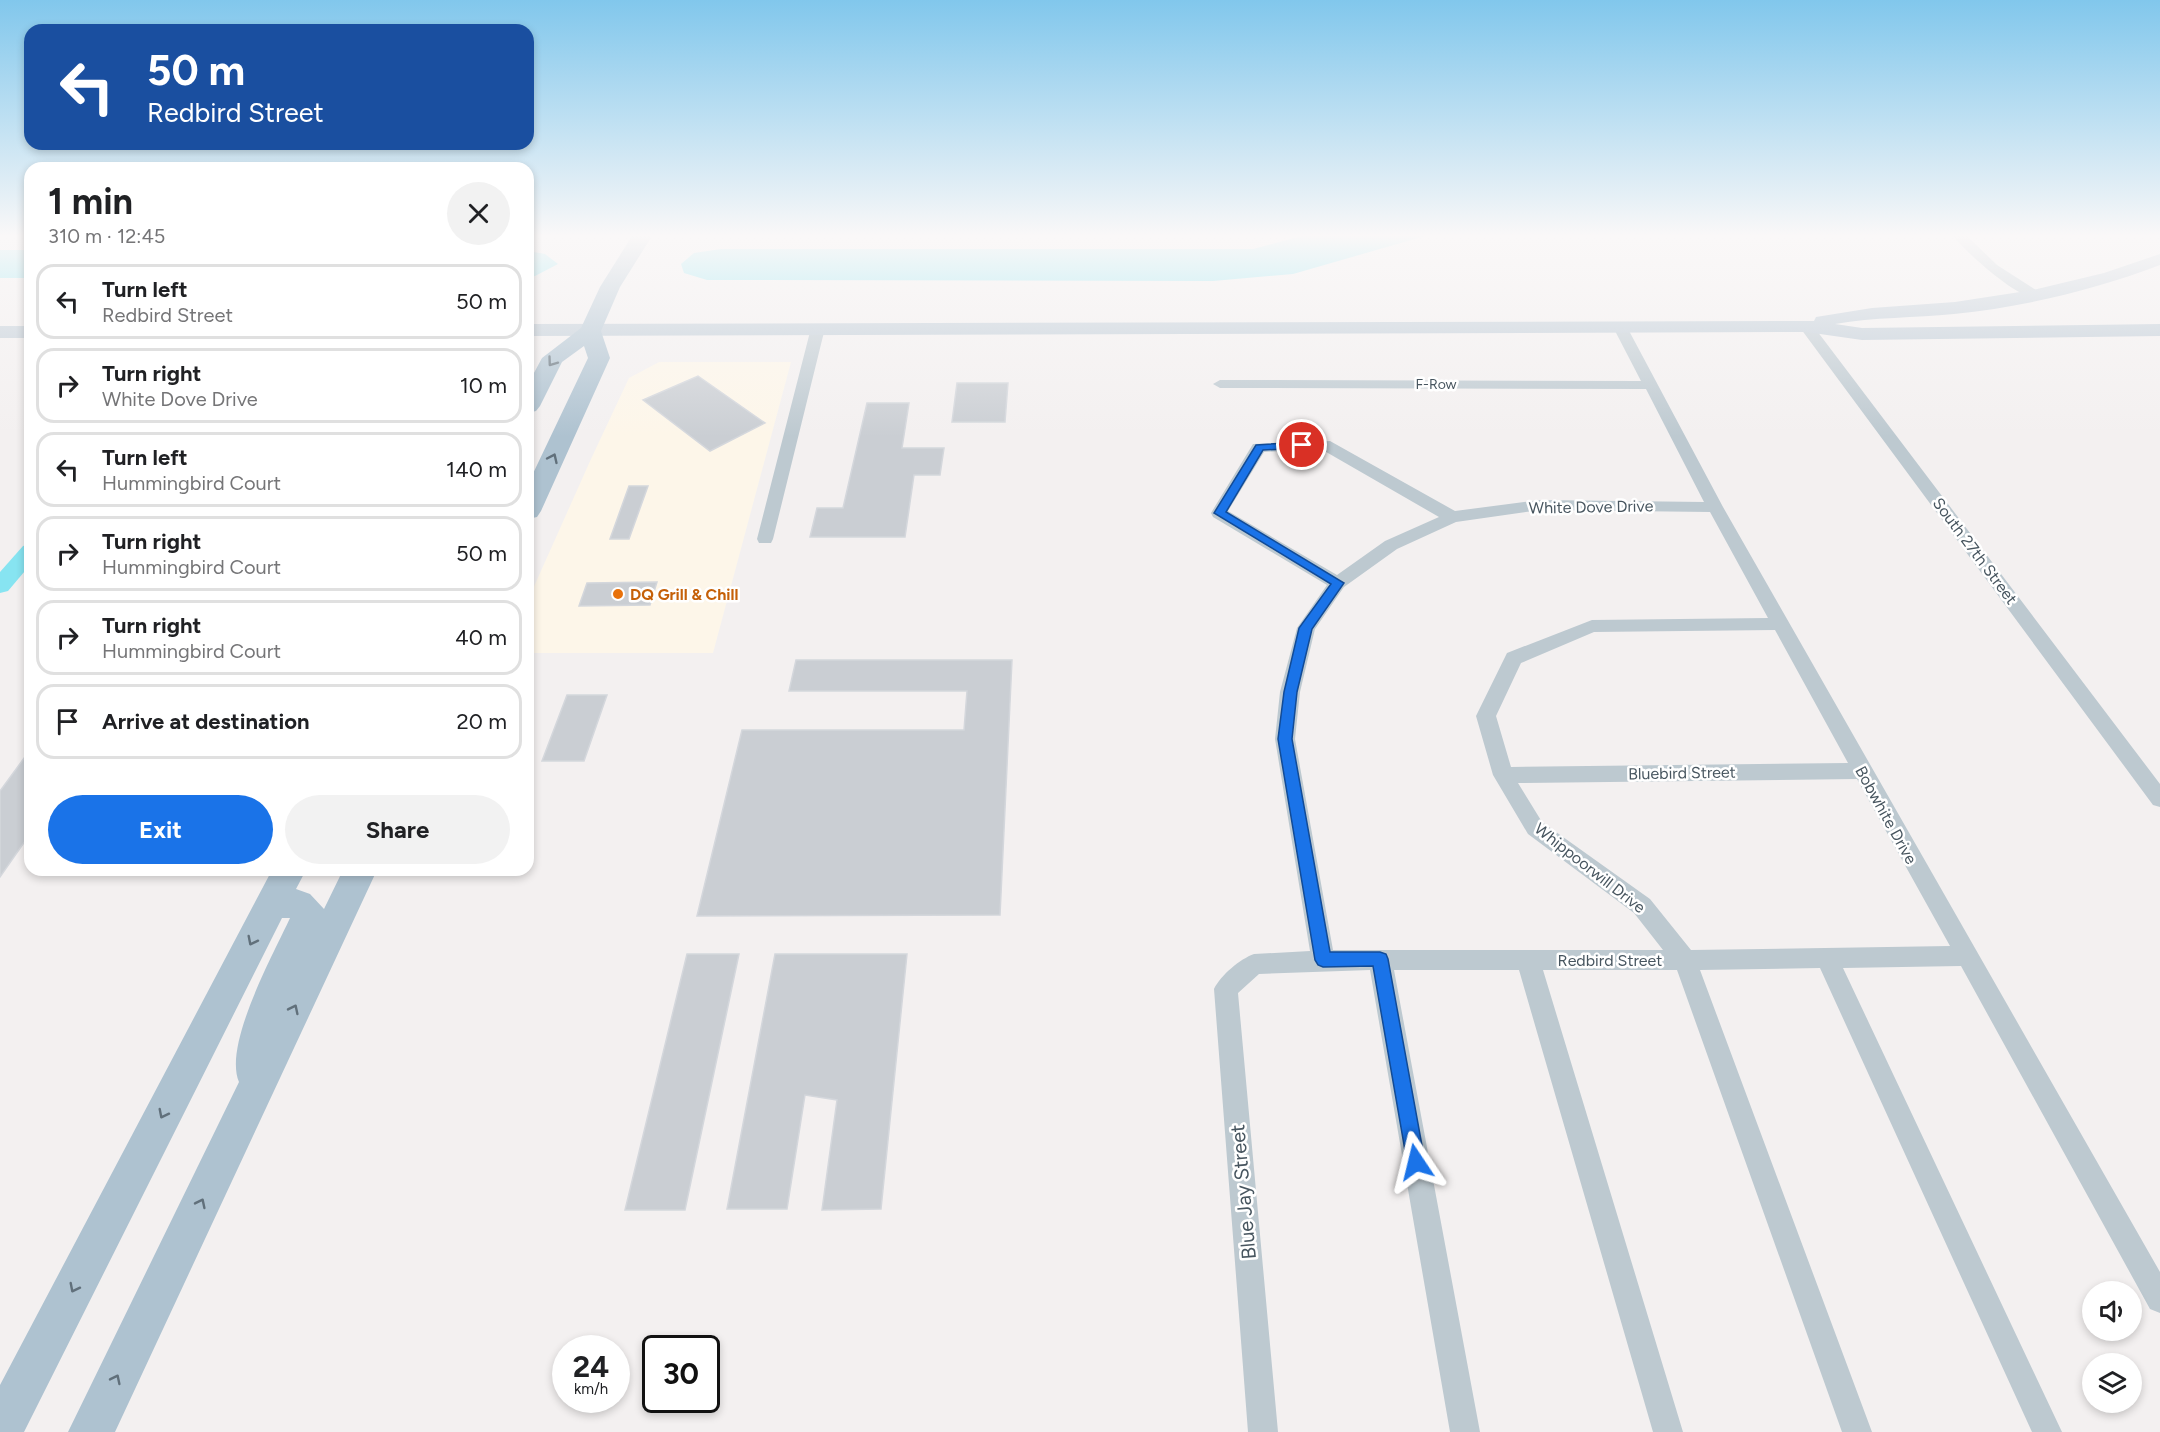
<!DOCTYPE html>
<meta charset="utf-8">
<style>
:root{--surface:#fff;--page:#f2f2f2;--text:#202124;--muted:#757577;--line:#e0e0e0;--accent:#1a73e8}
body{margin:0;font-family:Figtree,sans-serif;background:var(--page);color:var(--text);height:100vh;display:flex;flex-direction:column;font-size:22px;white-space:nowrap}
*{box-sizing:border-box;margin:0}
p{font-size:20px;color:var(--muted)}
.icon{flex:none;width:33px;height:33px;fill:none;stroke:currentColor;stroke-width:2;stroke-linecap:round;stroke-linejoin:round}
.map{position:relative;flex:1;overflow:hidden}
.side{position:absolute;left:24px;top:162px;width:510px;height:714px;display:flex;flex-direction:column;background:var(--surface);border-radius:18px;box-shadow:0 3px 9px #0003}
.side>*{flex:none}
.banner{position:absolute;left:24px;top:24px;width:510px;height:126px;border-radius:18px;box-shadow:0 3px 9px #0003;background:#1a4fa0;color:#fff;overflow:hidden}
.buttons{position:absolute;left:2082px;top:1281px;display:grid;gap:12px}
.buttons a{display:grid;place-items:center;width:60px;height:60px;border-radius:50%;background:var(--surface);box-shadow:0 3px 9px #0003;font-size:30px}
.speed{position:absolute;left:552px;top:1335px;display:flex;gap:12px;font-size:30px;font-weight:700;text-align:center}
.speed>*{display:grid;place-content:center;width:78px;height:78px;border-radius:50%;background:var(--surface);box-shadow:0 3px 9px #0003;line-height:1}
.speed small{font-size:15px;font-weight:400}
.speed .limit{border:3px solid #111;border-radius:9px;background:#fff;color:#111}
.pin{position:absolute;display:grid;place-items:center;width:51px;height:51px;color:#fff;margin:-26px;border:3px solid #fff;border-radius:50%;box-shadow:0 2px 6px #0007}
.me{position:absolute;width:66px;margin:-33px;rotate:350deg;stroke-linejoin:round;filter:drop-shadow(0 0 4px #0008)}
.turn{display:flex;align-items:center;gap:21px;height:126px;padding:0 24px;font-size:27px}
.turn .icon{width:78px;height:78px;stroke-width:2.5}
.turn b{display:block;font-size:42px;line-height:51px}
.round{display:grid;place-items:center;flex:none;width:63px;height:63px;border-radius:32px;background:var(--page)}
.head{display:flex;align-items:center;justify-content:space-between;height:102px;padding:0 24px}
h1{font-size:36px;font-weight:700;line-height:45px}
.action{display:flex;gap:12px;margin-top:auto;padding:12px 24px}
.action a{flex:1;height:69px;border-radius:36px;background:var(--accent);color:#fff;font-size:24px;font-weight:700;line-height:69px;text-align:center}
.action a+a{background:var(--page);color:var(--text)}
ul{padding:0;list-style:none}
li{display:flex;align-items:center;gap:18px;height:75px;margin:0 12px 9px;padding:0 12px;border:3px solid var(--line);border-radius:18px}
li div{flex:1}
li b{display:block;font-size:22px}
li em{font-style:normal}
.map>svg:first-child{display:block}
</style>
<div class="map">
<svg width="2160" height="1432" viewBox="0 0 2160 1432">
<rect width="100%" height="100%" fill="#f3f0f0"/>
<path fill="#fdf6e9" d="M659,362H791L713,653H528V600L591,459L629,378Z"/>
<path fill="#87e4f1" d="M1302,236H1425L1293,274L1213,281L707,280L684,273L681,264L694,253L721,249H1253Z
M0,250H30V278H0Z
M528,251L545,254L558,264L535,276L528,277Z"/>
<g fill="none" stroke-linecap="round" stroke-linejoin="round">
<path fill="#87e4f1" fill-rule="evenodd" d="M30,544V565L8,591L0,593V572L23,546Z"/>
</g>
<path fill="#caced3" stroke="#d4d7dc" stroke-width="1.5" d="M698,376L765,423L710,451L643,400Z
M957,383H1008L1005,422H952Z
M867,403H909L902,448H944L940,475H914L905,537H810L817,508H843Z
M629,486H648L629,539H610Z
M657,582L650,605L579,606L587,583Z
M796,660H1012L1000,915L697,916L742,730H964L967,691H789Z
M567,695H607L584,761H542Z
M30,750V834L0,877V791Z
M687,954H739L685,1210H625Z
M775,954H907L881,1209L822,1210L837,1100L805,1095L787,1209H727Z"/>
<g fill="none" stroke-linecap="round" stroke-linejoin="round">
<path fill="#bdc9d0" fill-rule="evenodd" d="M1953,236H1967L1997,265L2039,292L2041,295L2039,298C2020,302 1965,251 1953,236Z
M1806,322L1811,323L2160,784V807L2153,805L1801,329L1799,326Z
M1620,323L1627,327L1723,507L2160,1272V1313L2150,1309L1961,966L1843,968L2062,1432H2032L1820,968L1700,970L1872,1432H1842L1677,970H1543L1683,1432H1653L1519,970H1394L1480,1432H1450L1370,970L1259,974L1238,993L1278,1432H1248L1214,989C1221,975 1240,959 1254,954L1310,951L1275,739L1280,692L1297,628L1327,585L1213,517L1211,513L1253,444L1330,441L1455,511L1540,500L1704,502L1646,389L1220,388L1213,384L1220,380L1641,381L1613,327ZM1321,449L1439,517L1385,541L1337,575L1228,511L1264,452ZM1540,510L1710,512L1768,618L1592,620L1507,653L1476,716L1493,775L1528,834L1634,913L1663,950H1333L1295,739L1300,692L1315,629L1344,587L1397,549L1456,522ZM1775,630L1848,763L1511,767L1496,716L1521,663L1594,632ZM1857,779L1950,946L1691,950L1650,899L1542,822L1518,783Z
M818,324L825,328L773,539L771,543H759L757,539L811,328Z"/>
<path fill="#bdcad5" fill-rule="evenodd" d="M2160,254V265C2094,290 2024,307 1954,314C1915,318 1874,317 1835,324L1862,328L2160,324V336L1862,340L1806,332L528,336V324L1814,321L1816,317L1872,308L1955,302L2033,290L2104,273Z
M0,326H30V338H0Z"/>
<path fill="#aec2d0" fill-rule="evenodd" d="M632,236H652L620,287L601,331L610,358L541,511L537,517L528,519V484L588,358L584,346L562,362L540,406L536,411L528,413V384L542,358L581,328L600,287Z
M272,870H306L296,889L310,894L324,909L343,870H377L115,1432H68L239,1082C223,1045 273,955 290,918H282L24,1432H0V1385Z"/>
</g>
<defs><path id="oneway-chevron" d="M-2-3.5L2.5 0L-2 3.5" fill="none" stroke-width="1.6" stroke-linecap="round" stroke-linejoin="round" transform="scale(1.5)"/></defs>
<g stroke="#61707b">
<use href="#oneway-chevron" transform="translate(552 362) rotate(126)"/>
<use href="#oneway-chevron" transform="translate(553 458) rotate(-65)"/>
<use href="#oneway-chevron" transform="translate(252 941) rotate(117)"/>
<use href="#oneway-chevron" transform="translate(294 1009) rotate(-64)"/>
<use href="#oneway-chevron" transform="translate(163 1114) rotate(117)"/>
<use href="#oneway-chevron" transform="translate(201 1203) rotate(-64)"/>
<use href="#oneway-chevron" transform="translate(74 1288) rotate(117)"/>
<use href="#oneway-chevron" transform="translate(116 1379) rotate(-64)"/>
</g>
<linearGradient id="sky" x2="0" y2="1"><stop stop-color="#81c7ec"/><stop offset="0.54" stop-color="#faf8f8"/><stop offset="1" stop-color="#faf8f8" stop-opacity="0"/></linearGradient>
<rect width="2160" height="437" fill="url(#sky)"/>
<path fill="#1a73e8" stroke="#114b97" stroke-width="1.5" d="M1302,442L1306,443V448L1263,450L1226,512L1344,583L1312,629L1297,692L1292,739L1330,952H1380L1386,954L1388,959L1425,1162L1423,1168L1416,1171L1410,1168L1407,1162L1373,966L1323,967L1318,965L1315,960L1278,739L1284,692L1299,628L1331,584L1214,513L1256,445Z"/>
<circle fill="#e8710a" stroke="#fff" stroke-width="2" cx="618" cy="594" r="6"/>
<g text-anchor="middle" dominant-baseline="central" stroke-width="5" stroke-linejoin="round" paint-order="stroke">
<g font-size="14" fill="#47555f" stroke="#fff">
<text x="1436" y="384">F-Row</text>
</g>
<g font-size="16" fill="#47555f" stroke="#fff">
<text transform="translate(1591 507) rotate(-1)">White Dove Drive</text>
<text transform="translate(1975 551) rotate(53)">South 27th Street</text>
<text transform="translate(1682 773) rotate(-1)">Bluebird Street</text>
<text transform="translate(1886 815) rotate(61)">Bobwhite Drive</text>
<text transform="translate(1590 868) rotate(38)">Whippoorwill Drive</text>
<text x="1610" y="960">Redbird Street</text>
</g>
<g font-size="16" font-weight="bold" fill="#c56008" stroke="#fff" text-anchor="start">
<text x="630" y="594">DQ Grill &amp; Chill</text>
</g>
<g font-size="20" fill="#47555f" stroke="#fff">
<text transform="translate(1243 1192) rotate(-95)">Blue Jay Street</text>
</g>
</g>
</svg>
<div class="buttons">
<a><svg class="icon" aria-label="sound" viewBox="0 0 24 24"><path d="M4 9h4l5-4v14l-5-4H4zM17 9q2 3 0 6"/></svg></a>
<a><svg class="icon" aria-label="layers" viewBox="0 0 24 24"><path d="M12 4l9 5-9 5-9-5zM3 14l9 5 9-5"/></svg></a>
</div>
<div class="speed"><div>24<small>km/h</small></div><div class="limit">30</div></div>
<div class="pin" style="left:1302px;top:445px;background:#d93025"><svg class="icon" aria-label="arrive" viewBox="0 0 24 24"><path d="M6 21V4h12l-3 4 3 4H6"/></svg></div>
<svg class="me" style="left:1416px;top:1162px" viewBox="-20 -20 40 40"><path d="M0-17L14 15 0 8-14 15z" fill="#1a73e8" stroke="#fff" stroke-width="4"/></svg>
<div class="banner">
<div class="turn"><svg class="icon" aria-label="left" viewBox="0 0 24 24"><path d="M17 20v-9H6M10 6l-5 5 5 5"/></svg><div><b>50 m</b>Redbird Street</div></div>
</div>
<section class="side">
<div class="head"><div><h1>1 min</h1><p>310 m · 12:45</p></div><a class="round"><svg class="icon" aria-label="close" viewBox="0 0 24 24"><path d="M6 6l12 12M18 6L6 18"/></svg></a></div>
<ul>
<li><svg class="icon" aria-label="left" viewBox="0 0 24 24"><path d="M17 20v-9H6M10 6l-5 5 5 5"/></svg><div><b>Turn left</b><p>Redbird Street</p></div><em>50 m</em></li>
<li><svg class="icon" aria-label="right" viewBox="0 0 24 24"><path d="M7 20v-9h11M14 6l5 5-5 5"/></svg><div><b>Turn right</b><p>White Dove Drive</p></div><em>10 m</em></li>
<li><svg class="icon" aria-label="left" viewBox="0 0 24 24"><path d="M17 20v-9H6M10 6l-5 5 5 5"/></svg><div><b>Turn left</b><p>Hummingbird Court</p></div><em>140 m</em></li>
<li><svg class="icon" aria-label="right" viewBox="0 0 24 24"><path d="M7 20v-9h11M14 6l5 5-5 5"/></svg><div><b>Turn right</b><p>Hummingbird Court</p></div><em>50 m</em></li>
<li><svg class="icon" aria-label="right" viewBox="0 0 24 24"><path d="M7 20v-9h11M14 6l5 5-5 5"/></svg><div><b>Turn right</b><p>Hummingbird Court</p></div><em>40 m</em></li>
<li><svg class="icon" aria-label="arrive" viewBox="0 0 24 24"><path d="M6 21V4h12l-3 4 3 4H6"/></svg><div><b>Arrive at destination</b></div><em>20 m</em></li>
</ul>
<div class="action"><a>Exit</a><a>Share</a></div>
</section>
</div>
